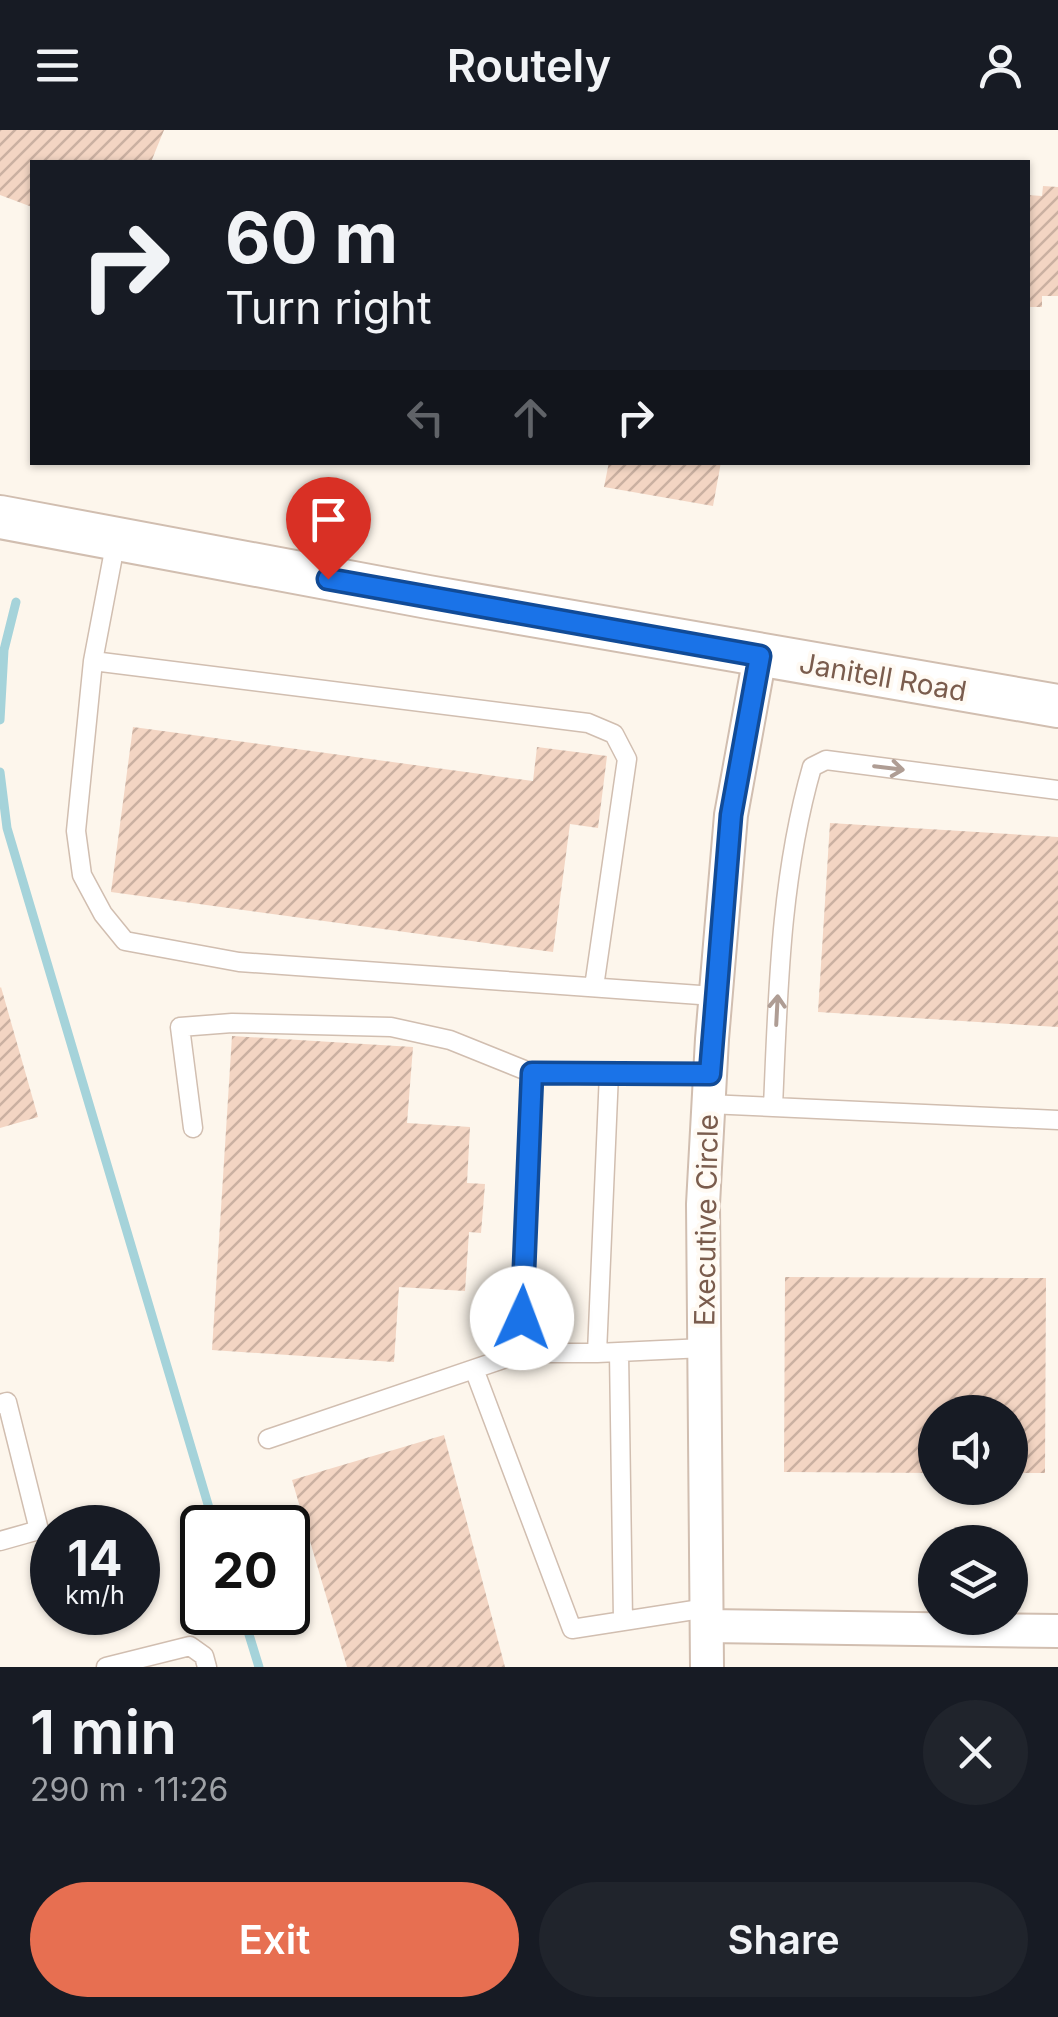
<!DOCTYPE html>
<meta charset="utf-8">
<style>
:root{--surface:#171b24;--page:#20242c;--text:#f1f3f6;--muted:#9ea1a6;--accent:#e76f51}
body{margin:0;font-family:Inter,sans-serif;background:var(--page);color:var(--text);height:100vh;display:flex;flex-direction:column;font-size:38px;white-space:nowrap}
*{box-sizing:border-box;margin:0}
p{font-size:32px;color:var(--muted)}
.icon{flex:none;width:55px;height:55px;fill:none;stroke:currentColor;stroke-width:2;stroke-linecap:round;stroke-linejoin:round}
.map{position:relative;height:1537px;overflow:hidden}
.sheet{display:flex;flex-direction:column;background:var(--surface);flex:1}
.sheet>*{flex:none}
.guide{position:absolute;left:30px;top:30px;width:1000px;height:305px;border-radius:0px;box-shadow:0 2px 8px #0004;background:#171b24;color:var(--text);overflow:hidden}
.buttons{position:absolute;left:918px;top:1265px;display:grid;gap:20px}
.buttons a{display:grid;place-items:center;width:110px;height:110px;border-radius:50%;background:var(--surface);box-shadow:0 2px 8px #0004;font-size:50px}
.speed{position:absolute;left:30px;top:1375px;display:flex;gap:20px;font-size:50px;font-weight:700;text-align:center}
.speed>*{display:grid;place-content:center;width:130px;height:130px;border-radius:50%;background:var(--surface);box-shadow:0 2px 8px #0004;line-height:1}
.speed small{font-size:25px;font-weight:400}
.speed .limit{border:5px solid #111;border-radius:15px;background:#fff;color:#111}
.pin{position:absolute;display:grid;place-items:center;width:85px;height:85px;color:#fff;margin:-102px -42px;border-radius:50% 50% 50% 0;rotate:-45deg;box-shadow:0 0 10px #0007}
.pin .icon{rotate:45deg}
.me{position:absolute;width:110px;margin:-55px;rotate:2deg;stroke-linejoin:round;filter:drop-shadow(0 0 8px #0008)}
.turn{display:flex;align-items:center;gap:35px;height:210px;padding:0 30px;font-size:45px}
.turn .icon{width:130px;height:130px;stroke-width:2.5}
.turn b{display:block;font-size:70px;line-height:85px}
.lanes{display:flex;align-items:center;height:95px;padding:0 30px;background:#0003;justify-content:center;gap:50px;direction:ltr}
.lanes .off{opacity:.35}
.round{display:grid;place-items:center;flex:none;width:105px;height:105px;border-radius:52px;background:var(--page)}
.summary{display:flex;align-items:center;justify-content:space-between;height:170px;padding:0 30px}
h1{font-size:60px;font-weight:600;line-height:75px}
.action{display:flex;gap:20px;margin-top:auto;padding:20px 30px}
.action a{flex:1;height:115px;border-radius:60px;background:var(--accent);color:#fff;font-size:40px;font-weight:600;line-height:115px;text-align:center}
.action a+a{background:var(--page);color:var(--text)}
header{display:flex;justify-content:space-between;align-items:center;height:130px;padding:0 30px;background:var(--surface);font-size:45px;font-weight:600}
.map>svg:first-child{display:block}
</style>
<header><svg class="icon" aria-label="menu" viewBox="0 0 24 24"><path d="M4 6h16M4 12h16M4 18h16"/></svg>Routely<svg class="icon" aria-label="person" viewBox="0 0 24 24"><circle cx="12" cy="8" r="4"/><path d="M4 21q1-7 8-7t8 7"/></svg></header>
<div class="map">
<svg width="1058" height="1537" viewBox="0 0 1058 1537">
<defs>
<pattern id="building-hatch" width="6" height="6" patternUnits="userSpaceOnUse" patternTransform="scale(2.5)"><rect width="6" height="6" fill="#f3d5c3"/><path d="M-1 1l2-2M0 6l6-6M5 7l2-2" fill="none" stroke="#cab0a1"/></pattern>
</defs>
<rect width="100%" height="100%" fill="#fdf6ec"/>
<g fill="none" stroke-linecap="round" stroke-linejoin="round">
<path stroke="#a5d3da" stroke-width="9" d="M0,590L4,520L16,472
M0,642L7,698L215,1398
M242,1482L259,1537"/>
</g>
<path fill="url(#building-hatch)" d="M0,0H164L151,32H32V77L0,65Z
M1043,56L1058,57V166H1042V177H1028V65L1042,66Z
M609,332H721L713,376L604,357Z
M133,597L533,651L537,617L607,626L598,698L570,694L553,822L111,762Z
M830,693L1058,707V897L818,882Z
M1,857L38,987L0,998V858Z
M232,906L413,917L407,993L470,997L467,1053L485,1054L481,1103L469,1102L465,1161L399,1157L394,1232L212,1220Z
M785,1147L1046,1148L1045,1343H1010V1282H935V1343L784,1342Z
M444,1305L505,1537H347L292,1350Z"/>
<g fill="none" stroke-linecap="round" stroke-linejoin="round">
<defs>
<path id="service" d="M116,410L93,531L76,701L82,745L103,784L125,811L239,832L714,866
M93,531L588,593L614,604L627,629L594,857
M708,974L1058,990
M773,977C778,863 780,748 812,637L826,630L1058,660
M193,998L180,897L232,893L391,897L450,910L532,943
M704,1218L597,1223L609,943L710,944
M619,1222L623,1490
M597,1223H521L532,943H609
M474,1239L572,1499L707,1478
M0,1274L7,1272L39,1400L0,1411
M268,1309L521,1223
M106,1537L190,1516L204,1526L207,1537"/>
<path id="minor" d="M707,1496L1058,1501
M707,1537L703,1074L712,909L731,685L760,526"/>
<path id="tertiary" d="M0,387L428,467L1058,576"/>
</defs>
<use href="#service" stroke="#d1beb0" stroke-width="21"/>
<use href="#minor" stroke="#d1beb0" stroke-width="36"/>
<use href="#tertiary" stroke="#d1beb0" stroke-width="46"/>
<use href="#service" stroke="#fff" stroke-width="18"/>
<use href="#minor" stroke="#fff" stroke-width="32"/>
<use href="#tertiary" stroke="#fff" stroke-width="42"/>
</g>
<defs><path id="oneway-shaft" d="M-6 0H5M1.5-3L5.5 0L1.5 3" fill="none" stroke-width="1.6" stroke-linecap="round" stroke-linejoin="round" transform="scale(2.5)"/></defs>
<g stroke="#af9d94">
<use href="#oneway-shaft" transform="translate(889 638) rotate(7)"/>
<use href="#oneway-shaft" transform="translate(777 880) rotate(-87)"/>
</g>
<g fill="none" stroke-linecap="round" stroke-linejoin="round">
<defs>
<path id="route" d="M328,449L760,526L731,685L710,944L532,943L522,1188"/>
</defs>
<use href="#route" stroke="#114b97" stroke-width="25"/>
<use href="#route" stroke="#1a73e8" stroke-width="18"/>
</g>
<g text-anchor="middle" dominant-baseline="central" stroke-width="8" stroke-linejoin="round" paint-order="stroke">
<g font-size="28" fill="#7a5c4d" stroke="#fffaf3">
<text transform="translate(883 547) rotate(10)">Janitell Road</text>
<text transform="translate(706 1090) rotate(-89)">Executive Circle</text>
</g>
</g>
</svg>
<div class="buttons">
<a><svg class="icon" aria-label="sound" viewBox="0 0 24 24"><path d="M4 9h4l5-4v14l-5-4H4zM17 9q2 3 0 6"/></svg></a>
<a><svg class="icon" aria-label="layers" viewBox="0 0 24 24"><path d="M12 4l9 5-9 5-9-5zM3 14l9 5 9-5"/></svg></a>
</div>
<div class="speed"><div>14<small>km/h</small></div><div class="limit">20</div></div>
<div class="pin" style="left:328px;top:449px;background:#d93025"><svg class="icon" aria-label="arrive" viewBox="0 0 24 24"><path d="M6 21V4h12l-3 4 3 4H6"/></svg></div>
<svg class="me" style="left:522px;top:1188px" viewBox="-20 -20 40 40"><circle r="19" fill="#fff"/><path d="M0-13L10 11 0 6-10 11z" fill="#1a73e8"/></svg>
<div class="guide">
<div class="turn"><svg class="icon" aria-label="right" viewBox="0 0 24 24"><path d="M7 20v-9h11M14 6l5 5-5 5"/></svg><div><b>60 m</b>Turn right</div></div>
<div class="lanes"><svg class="icon off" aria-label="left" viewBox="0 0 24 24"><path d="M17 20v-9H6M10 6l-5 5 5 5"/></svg><svg class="icon off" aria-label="ahead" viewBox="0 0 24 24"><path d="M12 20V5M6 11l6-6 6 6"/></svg><svg class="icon" aria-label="right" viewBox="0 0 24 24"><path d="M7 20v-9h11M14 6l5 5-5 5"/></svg></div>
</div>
</div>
<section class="sheet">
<div class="summary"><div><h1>1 min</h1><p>290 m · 11:26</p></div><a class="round"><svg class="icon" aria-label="close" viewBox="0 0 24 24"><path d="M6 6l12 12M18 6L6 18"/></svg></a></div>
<div class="action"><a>Exit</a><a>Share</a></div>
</section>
